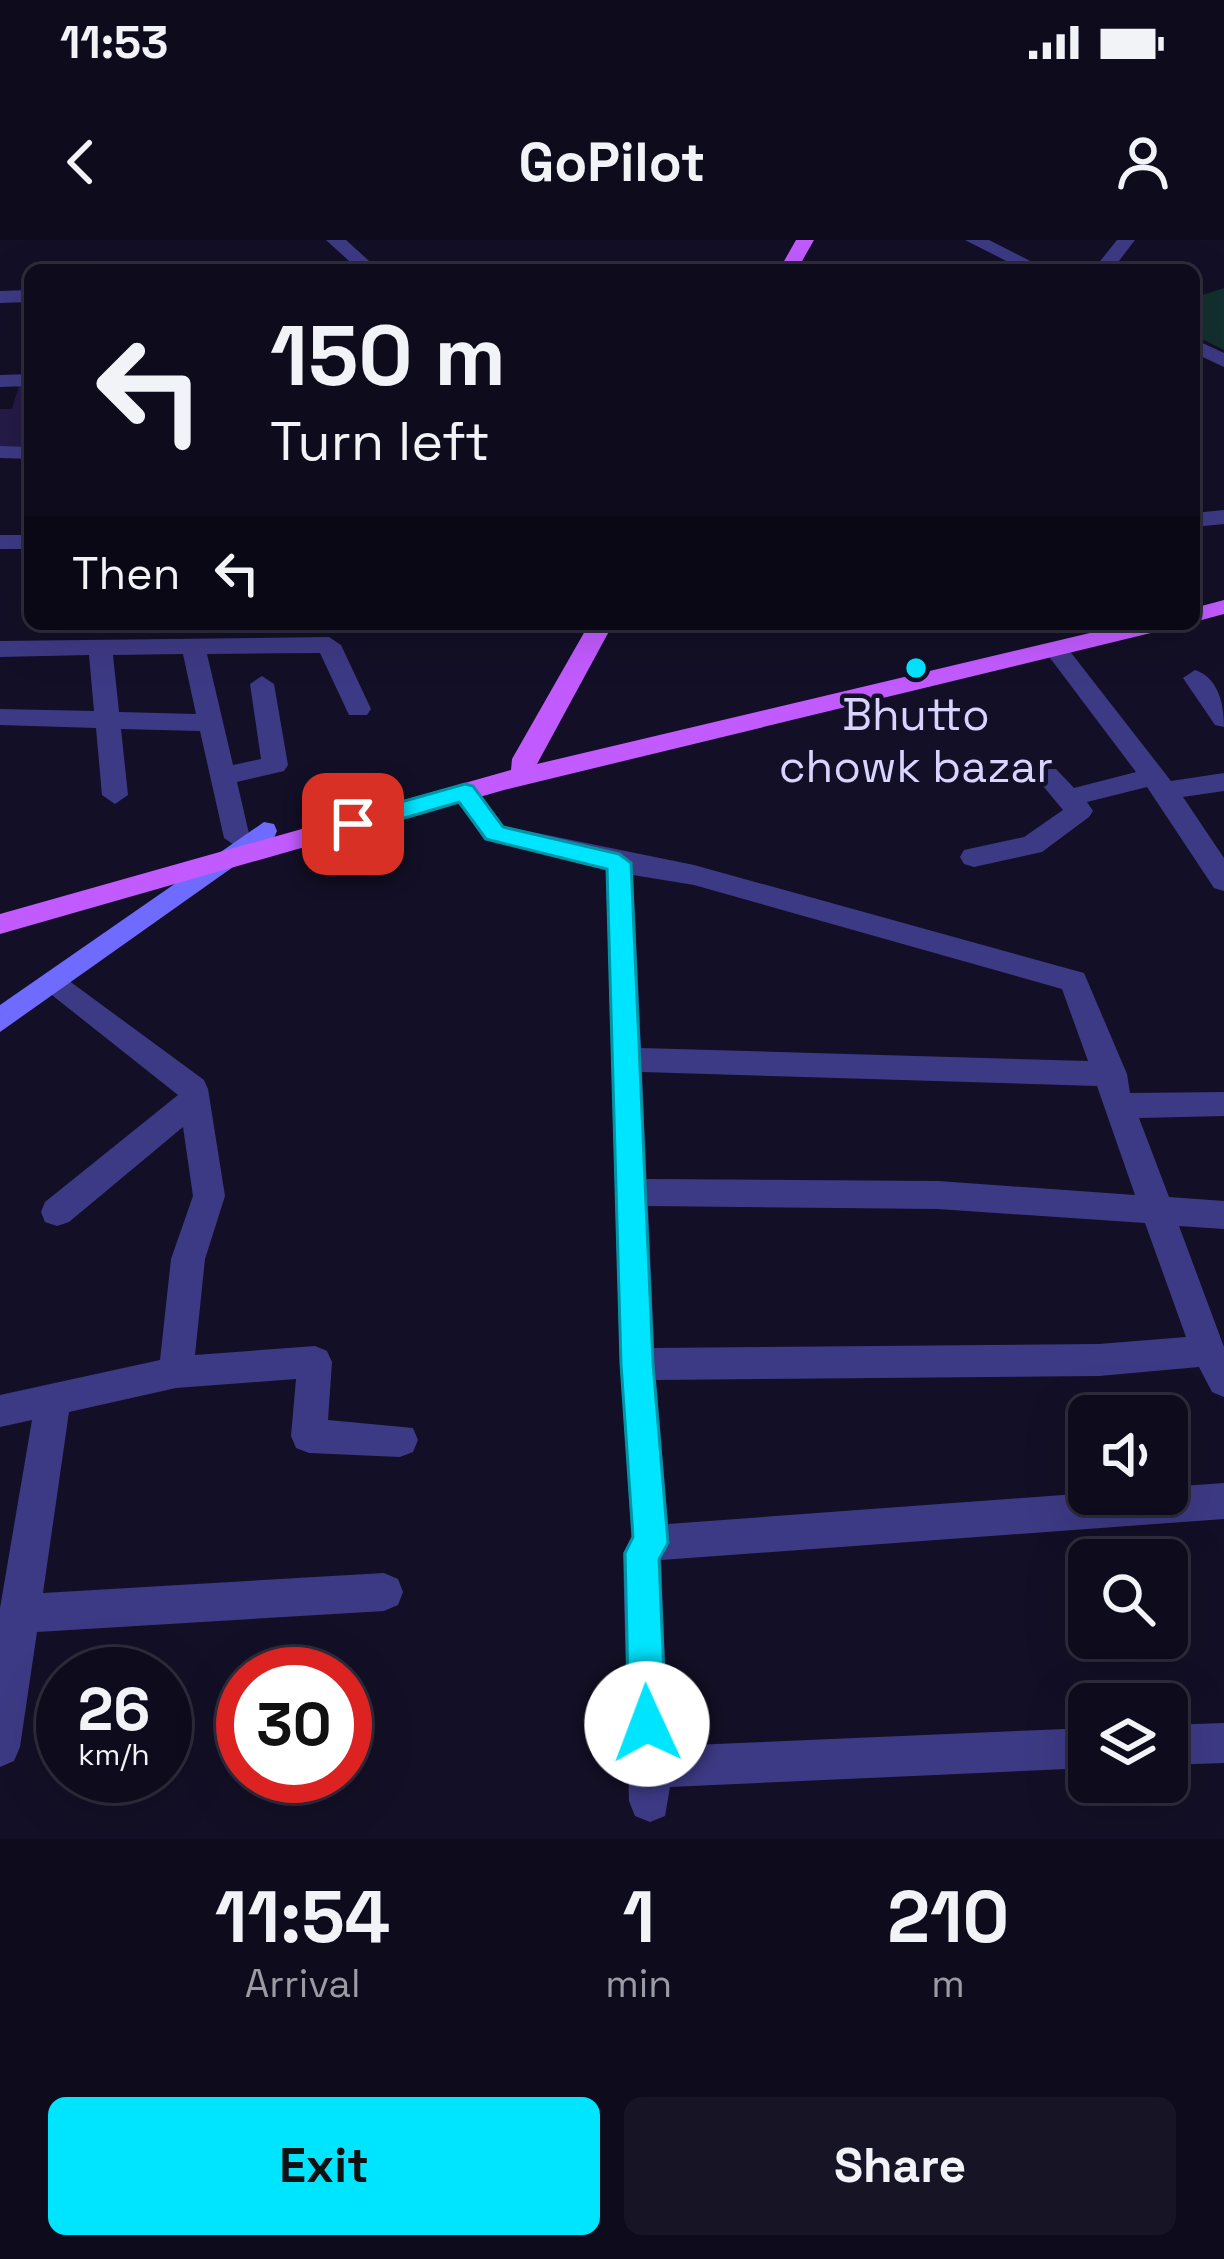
<!DOCTYPE html>
<style>
:root{--surface:#0e0b1c;--page:#171425;--text:#f1f3f6;--muted:#9b9ba3;--line:#2e2b3b;--accent:#00e5ff}
body{margin:0;font-family:"Space Grotesk",sans-serif;background:var(--page);color:var(--text);height:100vh;display:flex;flex-direction:column;font-size:45px;white-space:nowrap}
*{box-sizing:border-box;margin:0}
p{font-size:39px;color:var(--muted)}
.icon{flex:none;width:66px;height:66px;fill:none;stroke:currentColor;stroke-width:2;stroke-linecap:round;stroke-linejoin:round}
.map{position:relative;height:1599px;overflow:hidden}
.drawer{display:flex;flex-direction:column;background:var(--surface);flex:1}
.drawer>*{flex:none}
.hud{position:absolute;left:24px;top:24px;width:1176px;height:366px;border-radius:18px;box-shadow:0 12px 48px #0002,0 0 0 3px var(--line);background:#0e0b1c;color:var(--text);overflow:hidden}
.fabs{position:absolute;left:1068px;top:1155px;display:grid;gap:24px}
.fabs a{display:grid;place-items:center;width:120px;height:120px;border-radius:18px;background:var(--surface);box-shadow:0 12px 48px #0002,0 0 0 3px var(--line);font-size:60px}
.speed{position:absolute;left:36px;top:1407px;display:flex;gap:24px;font-size:60px;font-weight:700;text-align:center}
.speed>*{display:grid;place-content:center;width:156px;height:156px;border-radius:50%;background:var(--surface);box-shadow:0 12px 48px #0002,0 0 0 3px var(--line);line-height:1}
.speed small{font-size:30px;font-weight:400}
.speed .limit{border:18px solid #d22;background:#fff;color:#111}
.pin{position:absolute;display:grid;place-items:center;width:102px;height:102px;color:#fff;margin:-51px;border-radius:24px;box-shadow:0 6px 18px #0006}
.me{position:absolute;width:132px;margin:-66px;rotate:358deg;stroke-linejoin:round;filter:drop-shadow(0 0 9px #0008)}
.turn{display:flex;align-items:center;gap:42px;height:252px;padding:0 48px;font-size:54px}
.turn .icon{width:156px;height:156px;stroke-width:2.5}
.turn b{display:block;font-size:84px;line-height:102px}
.then{display:flex;align-items:center;height:114px;padding:0 48px;background:#0003;gap:24px;font-size:45px}
.eta{display:flex;justify-content:space-evenly;align-items:center;height:204px;text-align:center}
.eta b{font-size:72px;font-weight:700;line-height:84px}
.button{display:flex;gap:24px;margin-top:auto;padding:24px 48px}
.button a{flex:1;height:138px;border-radius:18px;background:var(--accent);color:#111;font-size:48px;font-weight:700;line-height:138px;text-align:center}
.button a+a{background:var(--page);color:var(--text)}
.status{display:flex;justify-content:space-between;align-items:center;height:84px;padding:0 60px;background:var(--surface);direction:ltr}
.status svg{height:33px;fill:currentColor}
header{display:flex;justify-content:space-between;align-items:center;height:156px;padding:0 48px;background:var(--surface);font-size:54px;font-weight:700}
.map>svg:first-child{display:block}
</style>
<div class="status"><b>11:53</b><svg viewBox="0 0 49 12"><path d="M0 12V9h3v3zM5 12V6h3v6zM10 12V3h3v9zM15 12V0h3v12zM26 1h20v11H26zM47 4h2v5h-2z"/></svg></div>
<header><svg class="icon" aria-label="back" viewBox="0 0 24 24"><path d="M15 5l-7 7 7 7"/></svg>GoPilot<svg class="icon" aria-label="person" viewBox="0 0 24 24"><circle cx="12" cy="8" r="4"/><path d="M4 21q1-7 8-7t8 7"/></svg></header>
<div class="map">
<svg width="1224" height="1599" viewBox="0 0 1224 1599">
<rect width="100%" height="100%" fill="#130f26"/>
<path fill="#12302f" d="M1224,48V110L1194,95V58Z"/>
<path fill="#241b47" d="M19,145H30V207L0,209V169H12Z"/>
<g fill="none" stroke-linecap="round" stroke-linejoin="round">
<path fill="#3d3a85" fill-rule="evenodd" d="M326,0H346L379,30H359Z
M965,0H989L1048,30H1024Z
M1117,0H1135L1112,30H1093Z
M30,50V62L0,63V51Z
M1194,99L1224,113V127L1194,113Z
M30,134V146L0,147V135Z
M0,206L30,207V219L0,218Z
M1224,270V284L1194,287V273Z
M0,295H30V309H0Z
M329,397L341,405L371,469L367,475H349L320,413L207,414L233,525L261,519L250,444L262,436L274,444L288,525L284,531L237,542L250,598L237,607L224,598L200,491L121,489L128,555L115,564L102,555L96,488L0,485V469L94,471L89,415L0,417V401ZM183,414L196,474L119,472L113,415Z
M1056,402L1065,405L1171,541L1224,533V551L1183,557L1224,618V651L1214,648L1147,547L1087,562L1093,571L1089,577L1042,612L974,627L964,624L960,617L964,610L1024,597L1063,570L1034,535L1038,529H1056L1074,548L1136,532L1044,410Z
M1195,430C1219,438 1224,465 1224,487L1215,485L1183,438Z
M465,543L474,546L503,586L694,625L1084,733L1127,834L1130,853L1224,852V876L1139,878L1169,957L1224,961V989L1179,986L1224,1107V1157L1212,1152L1199,1127L1099,1136L656,1140L668,1284L1089,1253L1167,1254V1247L1224,1243V1279L661,1320L668,1506L1089,1488V1528L670,1547L665,1576L650,1582L635,1576L629,1561L623,1313L632,1297L620,1124L606,629L484,600L452,552ZM633,635L694,645L1062,749L1088,821L641,808ZM642,832L1097,846L1135,955L938,941L646,939ZM648,966L938,969L1145,983L1186,1097L1099,1104L654,1108Z
M53,729L204,840L208,849L225,956L205,1019L195,1115L315,1106L327,1111L332,1122L328,1180L413,1188L418,1200L413,1212L400,1217L309,1213L296,1208L291,1196L296,1139L176,1148L69,1172L43,1353L384,1333L398,1339L403,1352L398,1365L384,1371L37,1392L20,1507L14,1521L0,1527V1368L32,1180L0,1187V1155L160,1120L171,1019L193,956L183,887L69,982L57,986L45,982L41,972L45,962L178,855L43,748L38,740Z
M1224,1483V1523L1167,1525V1485Z"/>
<path fill="#6f6bff" fill-rule="evenodd" d="M264,582L274,584L277,591L274,598L0,792V765Z"/>
<path fill="#c25bff" fill-rule="evenodd" d="M796,0H814L797,30H779Z
M1224,360V374L1194,382V368Z
M589,384H613L537,524L1128,384H1171L1159,391L504,550L0,694V674L511,530L512,519Z"/>
</g>
<path fill="#00e5ff" stroke="#0095a6" stroke-width="3" d="M465,544L473,546L503,587L619,614L631,623L653,1124L668,1303L659,1319L666,1484L660,1497L647,1502L634,1497L629,1484L625,1313L633,1297L621,1124L607,629L486,599L459,562L353,593L341,584L344,578Z"/>
<circle fill="#00e5ff" stroke="#130f26" stroke-width="4.5" cx="916" cy="428" r="12"/>
<g text-anchor="middle" dominant-baseline="central" stroke-width="9" stroke-linejoin="round" paint-order="stroke">
<g font-size="45" fill="#d9d4ff" stroke="#130f26">
<text x="916" y="474">Bhutto<tspan x="916" dy="52">chowk bazar</tspan></text>
</g>
</g>
</svg>
<div class="fabs">
<a><svg class="icon" aria-label="sound" viewBox="0 0 24 24"><path d="M4 9h4l5-4v14l-5-4H4zM17 9q2 3 0 6"/></svg></a>
<a><svg class="icon" aria-label="search" viewBox="0 0 24 24"><circle cx="10" cy="10" r="6"/><path d="M15 15l6 6"/></svg></a>
<a><svg class="icon" aria-label="layers" viewBox="0 0 24 24"><path d="M12 4l9 5-9 5-9-5zM3 14l9 5 9-5"/></svg></a>
</div>
<div class="speed"><div>26<small>km/h</small></div><div class="limit">30</div></div>
<div class="pin" style="left:353px;top:584px;background:#d93025"><svg class="icon" aria-label="arrive" viewBox="0 0 24 24"><path d="M6 21V4h12l-3 4 3 4H6"/></svg></div>
<svg class="me" style="left:647px;top:1484px" viewBox="-20 -20 40 40"><circle r="19" fill="#fff"/><path d="M0-13L10 11 0 6-10 11z" fill="#00e5ff"/></svg>
<div class="hud">
<div class="turn"><svg class="icon" aria-label="left" viewBox="0 0 24 24"><path d="M17 20v-9H6M10 6l-5 5 5 5"/></svg><div><b>150 m</b>Turn left</div></div>
<div class="then">Then<svg class="icon" aria-label="left" viewBox="0 0 24 24"><path d="M17 20v-9H6M10 6l-5 5 5 5"/></svg></div>
</div>
</div>
<section class="drawer">
<div class="eta">
<div><b>11:54</b><p>Arrival</p></div>
<div><b>1</b><p>min</p></div>
<div><b>210</b><p>m</p></div>
</div>
<div class="button"><a>Exit</a><a>Share</a></div>
</section>
